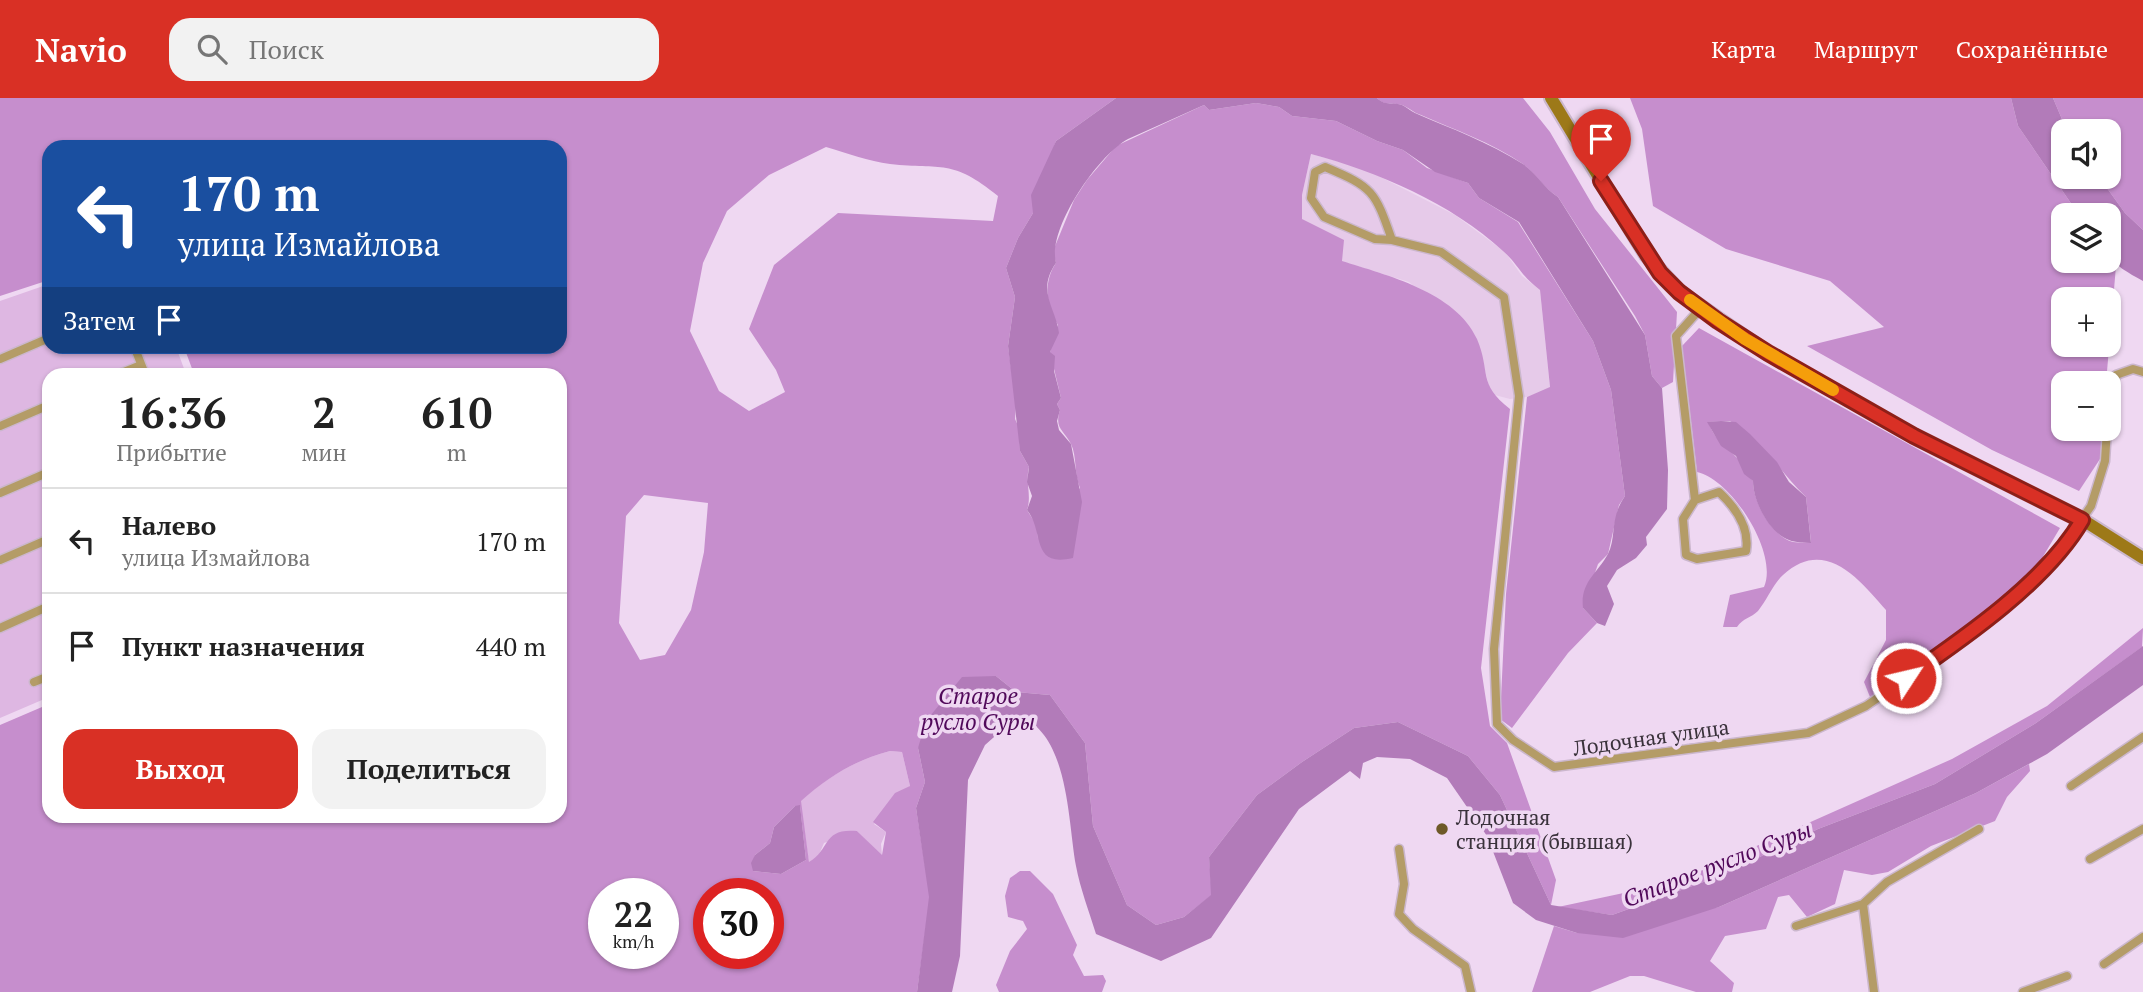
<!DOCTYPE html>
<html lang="ru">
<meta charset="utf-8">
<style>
:root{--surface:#fff;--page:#f2f2f2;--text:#222;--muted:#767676;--line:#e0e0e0;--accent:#d93025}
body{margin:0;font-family:"PT Serif",serif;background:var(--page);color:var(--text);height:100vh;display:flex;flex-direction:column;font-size:26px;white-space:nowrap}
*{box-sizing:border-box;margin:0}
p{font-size:23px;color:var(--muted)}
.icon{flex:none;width:38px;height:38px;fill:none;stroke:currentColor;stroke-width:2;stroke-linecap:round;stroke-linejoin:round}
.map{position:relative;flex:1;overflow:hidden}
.details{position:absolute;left:42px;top:270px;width:525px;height:455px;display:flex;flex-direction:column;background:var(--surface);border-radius:21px;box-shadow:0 2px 5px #0004}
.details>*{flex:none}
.guide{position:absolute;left:42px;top:42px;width:525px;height:214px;border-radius:21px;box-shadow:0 2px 5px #0004;background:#1a4fa0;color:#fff;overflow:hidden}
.fabs{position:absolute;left:2051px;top:21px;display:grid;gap:14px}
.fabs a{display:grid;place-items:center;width:70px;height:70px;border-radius:14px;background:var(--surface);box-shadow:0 2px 5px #0004;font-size:35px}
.speed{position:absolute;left:588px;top:780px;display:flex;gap:14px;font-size:35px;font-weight:700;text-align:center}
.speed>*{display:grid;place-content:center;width:91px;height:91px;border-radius:50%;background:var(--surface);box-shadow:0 2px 5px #0004;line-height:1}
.speed small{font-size:18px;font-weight:400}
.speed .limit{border:10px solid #d22;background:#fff;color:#111}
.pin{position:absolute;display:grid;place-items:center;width:60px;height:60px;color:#fff;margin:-72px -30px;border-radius:50% 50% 50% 0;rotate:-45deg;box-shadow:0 0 7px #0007}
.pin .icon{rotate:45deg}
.me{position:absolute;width:77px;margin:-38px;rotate:55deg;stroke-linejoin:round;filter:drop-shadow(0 0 5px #0008)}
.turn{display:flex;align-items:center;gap:24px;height:147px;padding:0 21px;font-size:32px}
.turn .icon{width:91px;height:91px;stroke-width:2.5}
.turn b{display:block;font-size:49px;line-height:60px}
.then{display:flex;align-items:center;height:66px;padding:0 21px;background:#0003;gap:14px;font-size:26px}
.eta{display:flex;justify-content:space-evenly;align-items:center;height:119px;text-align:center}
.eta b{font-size:42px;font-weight:700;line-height:49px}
.primary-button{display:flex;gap:14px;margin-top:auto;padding:14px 21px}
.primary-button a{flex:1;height:80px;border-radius:21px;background:var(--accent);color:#fff;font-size:28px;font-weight:700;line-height:80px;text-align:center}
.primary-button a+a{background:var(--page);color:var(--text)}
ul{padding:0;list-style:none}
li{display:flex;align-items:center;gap:21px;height:105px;padding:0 21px;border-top:2px solid var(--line)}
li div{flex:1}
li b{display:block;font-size:26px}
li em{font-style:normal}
header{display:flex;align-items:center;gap:42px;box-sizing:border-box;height:98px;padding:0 35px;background:var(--accent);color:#fff}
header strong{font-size:33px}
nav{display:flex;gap:38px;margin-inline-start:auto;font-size:24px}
.search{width:490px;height:63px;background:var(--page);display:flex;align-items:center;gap:18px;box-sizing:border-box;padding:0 24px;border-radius:21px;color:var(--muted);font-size:26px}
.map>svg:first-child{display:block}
</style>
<header>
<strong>Navio</strong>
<div class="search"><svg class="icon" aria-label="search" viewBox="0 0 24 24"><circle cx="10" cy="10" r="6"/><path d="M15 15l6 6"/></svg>Поиск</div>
<nav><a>Карта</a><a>Маршрут</a><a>Сохранённые</a></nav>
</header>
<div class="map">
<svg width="2143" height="894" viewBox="0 0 2143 894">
<rect width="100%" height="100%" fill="#efd8f2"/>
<path fill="#e6cae9" d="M1311,56L1363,70L1455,117L1505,154L1522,178L1540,192L1550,290L1527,299L1510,301L1491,296L1477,242L1409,184L1341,163L1302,121V97Z"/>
<path fill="#deb7e2" d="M49,186V248L176,249L186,276H49V599L0,620V203Z
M890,653L902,654L910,688L874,726L886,734L881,746L882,758L857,733L824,745L818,759L809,765L800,703C828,679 855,662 890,653Z"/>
<path fill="#c68ecd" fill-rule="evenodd" d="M0,0H1116L1056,43L1033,106V115L1018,140L1006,170L1015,199L1008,248L1016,306L1015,321L1019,330L1020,353L1029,369C1025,385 1032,397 1027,412L1037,428L1038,440L1080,390C1074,376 1077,358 1071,346C1064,332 1054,331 1060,312L1057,306L1061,300L1050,254L1058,227C1046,208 1043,184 1056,165L1053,153L1074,102L1087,82L1116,48L1204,7L1209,12L1256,5L1279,9L1292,18L1336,23L1377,43L1403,52L1427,70L1468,85L1479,100L1518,124L1593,243L1611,292L1625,398L1619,407L1608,456L1598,466L1583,510L1597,525L1568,555L1512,630L1500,621L1506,496L1527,299L1550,289L1540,192C1521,178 1518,166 1503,153C1451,105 1378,74 1311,56L1302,97V121L1344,142L1342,163C1386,177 1456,194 1477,241C1491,274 1477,285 1510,311L1481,570L1490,628L1507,645L1556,782L1551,807L1500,697L1468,658L1398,624L1354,630L1302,664L1257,697L1209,759L1212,797L1184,819L1156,827L1127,807L1093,728L1085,645L1050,597L1016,594L996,578L918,650L925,684L916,710L930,799L917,894H0V627L49,606V718H560V276H194L184,249L560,248V49H49V182L0,198ZM826,49C846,55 869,63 890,66C943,72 951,60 998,98L993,123L838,115L774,167L749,231L776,272L785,294L749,313L719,293L690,233L703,165L727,113L769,77ZM644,397L708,405L704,454L691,512L665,557L640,562L619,525L626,418ZM890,653L902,654L910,688L895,695L873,724L886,734L882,757L857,733C822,730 831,751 809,764L801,703C828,679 855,662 890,653ZM795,708H800L806,762L781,776L753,773L755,757L770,745L774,729ZM604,796H663V856H604ZM709,796H768V856H709Z
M1377,0H1523L1550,34L1595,111L1677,214L1673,284L1662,290L1652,278L1645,237L1635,218L1558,99C1544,90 1536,76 1523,66C1491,44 1455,32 1421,17C1414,15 1408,9 1402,7C1392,4 1386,9 1377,0Z
M1630,0H2011L2018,28L2079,117H2063V163H2109V159L2116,168L2106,285H2063V331H2103L2100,361L2079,393L1992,352L1807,248L1884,229L1830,183L1726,151L1653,108L1642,31ZM2063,201H2109V247H2063Z
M2053,0H2143V132L2125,115L2099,79H2109V33H2067Z
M1699,230L2060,430L2035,472L1951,543L1870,599L1864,584L1886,542V512C1860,482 1825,438 1783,477C1773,486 1767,502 1758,513C1751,520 1743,520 1737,529H1723L1730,497L1764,489C1779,455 1731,381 1697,374L1682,248ZM1730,323C1763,343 1780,374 1806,399L1811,444C1805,444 1798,445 1793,444C1771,438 1753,403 1753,383C1745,376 1744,368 1737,360C1723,344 1718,347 1708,324Z
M2143,530L2142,549L2036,625L1935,686L1818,731L1720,778L1612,817L1558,809L1633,793L1696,775L1952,661L2047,608Z
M2029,666L2030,673L2007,699L1995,723L1931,748L1888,774L1872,777L1844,772L1835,806L1807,819L1789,797L1778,799L1766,831L1725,838L1710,863L1734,885L1732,894H1696L1644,878H1630L1590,894H1532L1554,828L1577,835L1719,809L1976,695Z
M1020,773H1030L1053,796L1077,847L1073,857L1084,878L1103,877L1106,883L1102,894H999L996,887L1010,853L1027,831L1023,823L1008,819L1005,798L1010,780Z"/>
<path fill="#b27bb9" d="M1116,0H1377C1386,9 1392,3 1402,7C1406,9 1411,13 1415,15C1452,31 1488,44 1523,66C1537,76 1544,90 1558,99L1645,237L1652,278L1662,290L1668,372L1667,411L1646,439L1647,447L1636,460L1617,472L1607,488L1614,506L1605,528L1597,525L1583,510C1580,484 1597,476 1608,456C1617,438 1609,421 1625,398L1611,292L1593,243L1519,124L1479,100L1468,85L1435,74L1403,52L1377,43L1336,23L1292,18L1279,9L1256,5L1209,12L1204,7L1128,41C1098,57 1047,131 1056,165C1036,193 1056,210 1059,235L1050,254L1055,258L1054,273L1061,300L1057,306L1060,312L1057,323L1059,332L1071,346L1082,404L1073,460C1030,470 1045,434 1027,412L1032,398L1027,384L1029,369L1020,353L1008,248L1015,199L1006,170L1018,140L1033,115L1031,97L1056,43Z
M2011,0H2053L2067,33H2063V79H2099L2125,115L2143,132V183C2103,161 2109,161 2109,117H2079L2018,28Z
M1721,323L1736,324L1750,336L1777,364L1789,384L1806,399L1811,445C1804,444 1796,445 1789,442C1769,435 1753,403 1753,383L1744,376L1736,358L1721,348L1707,324Z
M2143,548V587L2047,656L1976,695L1719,809L1623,840L1577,835L1536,822L1513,805L1487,738L1447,680L1410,661L1377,659L1363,665L1360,681L1350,673L1299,711L1211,840L1161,863L1096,836C1089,813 1080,790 1076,768C1068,725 1069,640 1023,620L1011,624L985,647L968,682L960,858L952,894H917L929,799L916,710L925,684L918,650L926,623L962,579L996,578L1016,594L1050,597L1085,645L1093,728L1127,807L1156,827L1184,819L1211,797L1209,759L1257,697L1302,664L1354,630L1398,624L1468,658L1500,697L1551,807L1612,817L1720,778L1818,731L1935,686L2036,625Z
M800,707L806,762L781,776L753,773L751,765L755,757L770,745L774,729L795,708Z"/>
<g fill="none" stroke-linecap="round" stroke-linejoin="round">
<defs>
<path id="street" d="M1392,142C1375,93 1373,89 1325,69L1315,74L1311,100L1324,119L1375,141L1392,142L1441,154L1504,199L1519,298L1494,551L1497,626L1513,642L1554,669L1808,635L1866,608L1965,540L2055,460L2091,408L2105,363L2107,331
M134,248L145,276
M0,261L49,240
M119,276L141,267
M2109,309L2116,277L2133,271L2143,274
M0,328L49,307
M0,395L49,374
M1695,402L1719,394C1735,409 1750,430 1746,453L1697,461L1686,457L1683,421L1695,402L1676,238L1701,210
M0,462L49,441
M0,530L49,508
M34,584L49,578
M2071,688L2143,639
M1399,751L1404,786L1399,816L1413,831L1465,868L1471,894
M2090,761L2143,731
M1863,806L1874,894
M1796,828L1863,806L1887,784L1979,731
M2104,866L2143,839
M2023,894L2067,878"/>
<path id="secondary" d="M1551,0L1646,157L1680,194L1768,255L1914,338L2083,422L2143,460"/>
</defs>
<use href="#street" stroke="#cbb7cd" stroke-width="11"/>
<use href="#secondary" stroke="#cbb7cd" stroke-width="16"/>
<use href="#street" stroke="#b49c67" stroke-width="8"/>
<use href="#secondary" stroke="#9d7918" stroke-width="12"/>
</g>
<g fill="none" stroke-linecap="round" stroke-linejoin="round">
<defs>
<path id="route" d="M1601,83L1660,175L1679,194L1718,223L1768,255L1914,338L2082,422C2047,483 1964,540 1906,580"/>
</defs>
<use href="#route" stroke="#8d1f18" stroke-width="18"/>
<use href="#route" stroke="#d93025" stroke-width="12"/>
<path stroke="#f59e0b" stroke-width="12" d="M1690,202L1745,241L1833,292"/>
</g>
<circle fill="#6e5928" stroke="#efd8f2" stroke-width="2.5" cx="1442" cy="731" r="7"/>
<g text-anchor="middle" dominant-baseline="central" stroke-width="7" stroke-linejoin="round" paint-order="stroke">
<g font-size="21" fill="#3a323b" stroke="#efd8f2">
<text transform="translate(1651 639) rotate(-8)">Лодочная улица</text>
</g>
<g font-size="21" fill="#3a323b" stroke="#efd8f2" text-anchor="start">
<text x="1456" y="719">Лодочная<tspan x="1456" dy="24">станция (бывшая)</tspan></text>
</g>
<g font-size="23" font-style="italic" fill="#51095a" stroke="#efd8f2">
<text x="978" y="597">Старое<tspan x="978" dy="26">русло Суры</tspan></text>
<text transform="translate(1717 766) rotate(-21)">Старое русло Суры</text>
</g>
</g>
</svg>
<div class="fabs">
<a><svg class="icon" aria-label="sound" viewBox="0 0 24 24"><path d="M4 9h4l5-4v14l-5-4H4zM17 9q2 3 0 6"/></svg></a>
<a><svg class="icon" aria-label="layers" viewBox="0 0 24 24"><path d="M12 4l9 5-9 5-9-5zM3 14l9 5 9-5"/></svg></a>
<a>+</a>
<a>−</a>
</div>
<div class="speed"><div>22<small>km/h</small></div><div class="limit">30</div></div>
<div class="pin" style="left:1601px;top:83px;background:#d93025"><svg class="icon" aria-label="arrive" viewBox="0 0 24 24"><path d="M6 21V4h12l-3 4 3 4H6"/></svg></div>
<svg class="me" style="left:1906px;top:580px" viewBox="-20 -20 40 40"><circle r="17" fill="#d93025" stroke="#fff" stroke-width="3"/><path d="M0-11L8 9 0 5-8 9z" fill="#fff"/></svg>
<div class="guide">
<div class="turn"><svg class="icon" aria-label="left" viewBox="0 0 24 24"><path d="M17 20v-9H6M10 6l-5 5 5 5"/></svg><div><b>170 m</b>улица Измайлова</div></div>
<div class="then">Затем<svg class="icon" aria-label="arrive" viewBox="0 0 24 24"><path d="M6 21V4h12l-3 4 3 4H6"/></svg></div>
</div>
<section class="details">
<div class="eta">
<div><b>16:36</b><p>Прибытие</p></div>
<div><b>2</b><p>мин</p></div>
<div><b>610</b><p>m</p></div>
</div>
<ul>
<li><svg class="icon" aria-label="left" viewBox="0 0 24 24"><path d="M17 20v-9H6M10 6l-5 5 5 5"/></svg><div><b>Налево</b><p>улица Измайлова</p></div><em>170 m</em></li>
<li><svg class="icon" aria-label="arrive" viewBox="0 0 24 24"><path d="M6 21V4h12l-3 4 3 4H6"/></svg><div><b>Пункт назначения</b></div><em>440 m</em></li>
</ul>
<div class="primary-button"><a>Выход</a><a>Поделиться</a></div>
</section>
</div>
